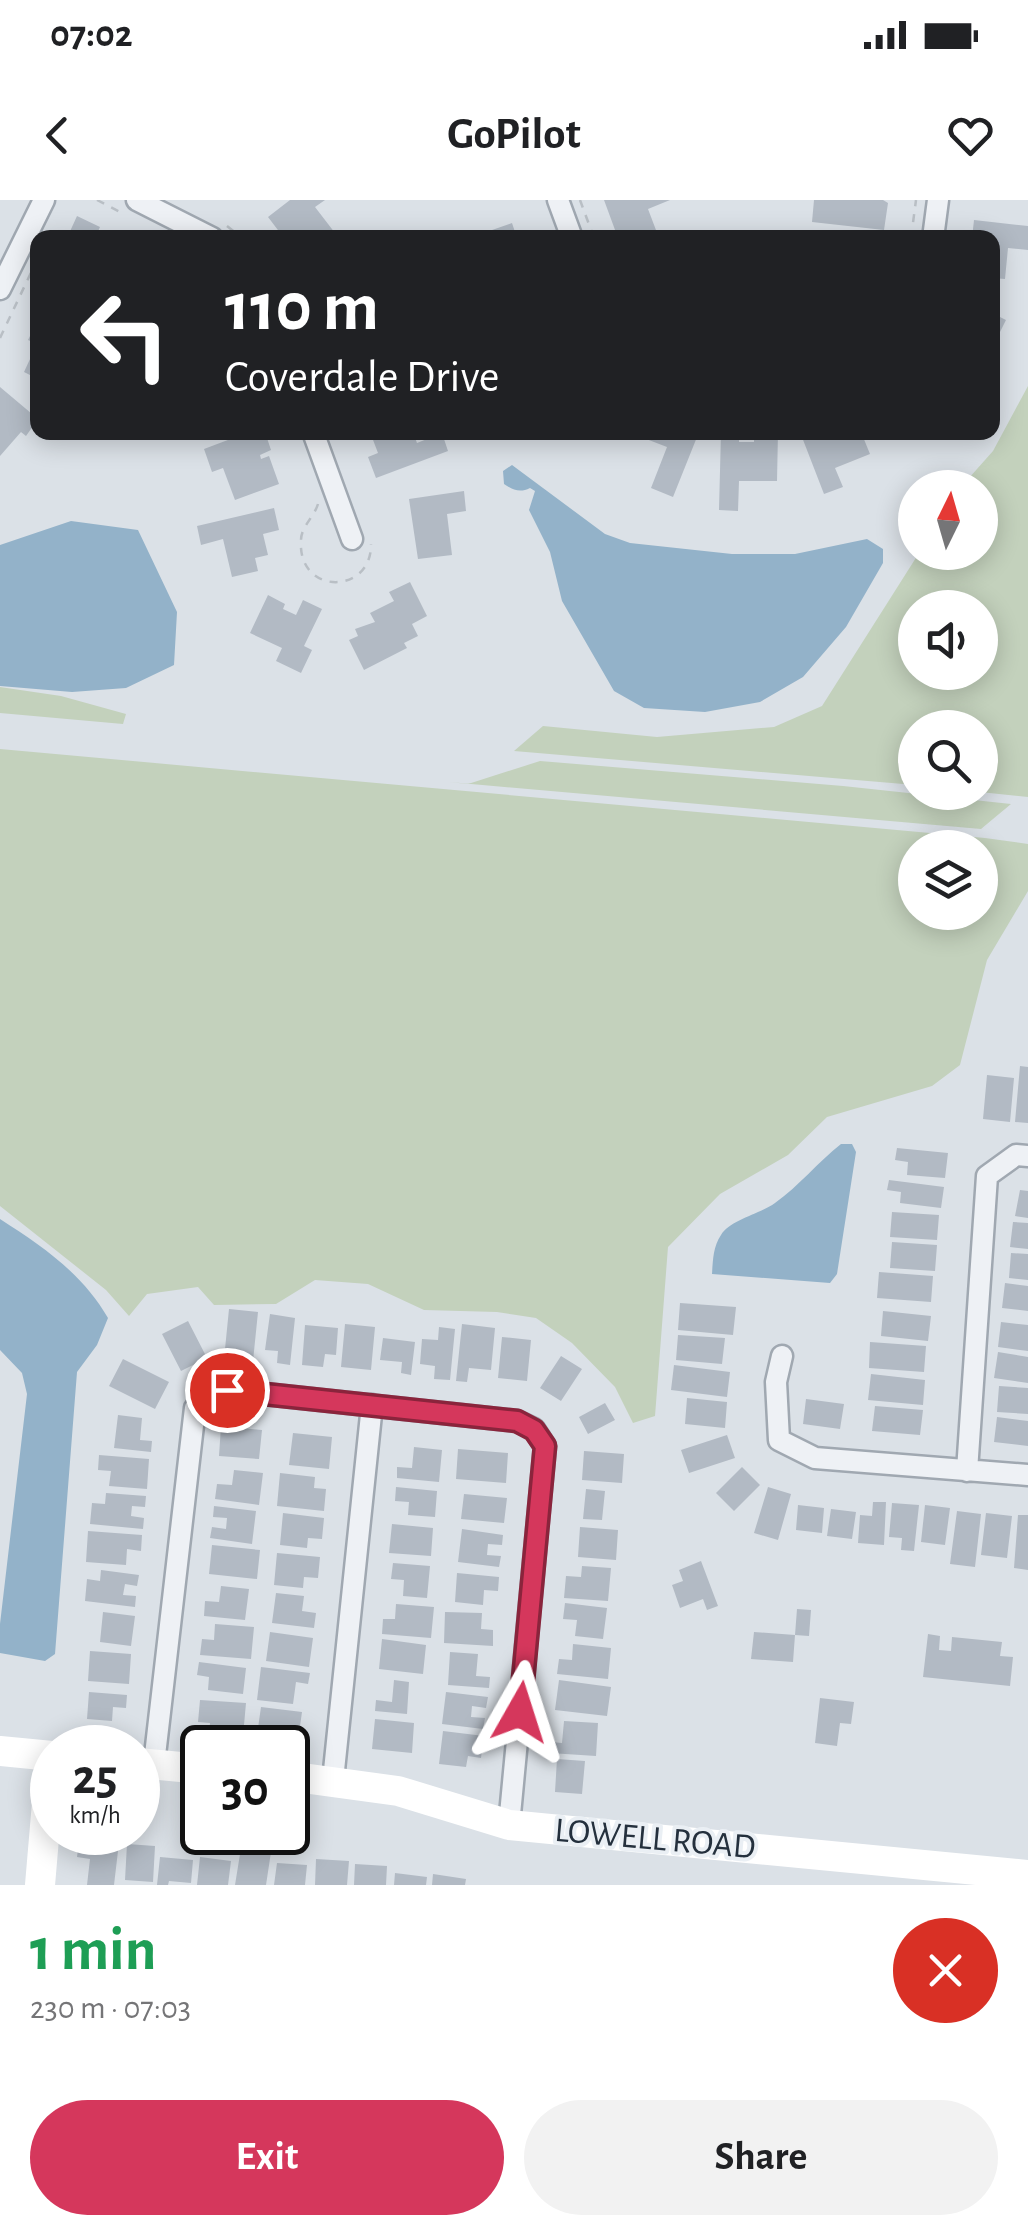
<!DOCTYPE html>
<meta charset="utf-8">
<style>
:root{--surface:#fff;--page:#f2f2f2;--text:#202124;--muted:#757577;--accent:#d5375c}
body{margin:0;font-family:"Alegreya Sans",sans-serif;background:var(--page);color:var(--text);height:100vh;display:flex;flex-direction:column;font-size:38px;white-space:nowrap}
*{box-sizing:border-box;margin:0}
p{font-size:32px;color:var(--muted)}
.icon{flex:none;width:55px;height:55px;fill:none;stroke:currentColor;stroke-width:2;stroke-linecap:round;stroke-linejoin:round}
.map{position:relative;height:1685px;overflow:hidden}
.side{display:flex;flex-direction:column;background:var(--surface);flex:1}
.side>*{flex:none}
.guide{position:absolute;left:30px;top:30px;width:970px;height:210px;border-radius:20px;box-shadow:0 5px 25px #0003;background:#202124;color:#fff;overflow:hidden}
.needle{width:65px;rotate:5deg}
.buttons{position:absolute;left:898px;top:270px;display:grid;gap:20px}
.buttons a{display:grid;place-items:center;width:100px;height:100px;border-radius:50%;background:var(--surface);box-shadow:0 5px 25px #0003;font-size:50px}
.speed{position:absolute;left:30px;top:1525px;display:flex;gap:20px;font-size:50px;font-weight:700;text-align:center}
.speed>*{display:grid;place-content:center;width:130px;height:130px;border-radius:50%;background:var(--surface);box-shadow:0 5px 25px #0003;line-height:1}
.speed small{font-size:25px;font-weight:400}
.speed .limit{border:5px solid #111;border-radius:15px;background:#fff;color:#111}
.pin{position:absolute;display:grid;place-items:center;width:85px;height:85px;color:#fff;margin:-42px;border:5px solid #fff;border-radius:50%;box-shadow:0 2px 10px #0007}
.me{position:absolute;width:110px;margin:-55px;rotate:6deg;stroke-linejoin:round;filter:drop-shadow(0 0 8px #0008)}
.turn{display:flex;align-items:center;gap:35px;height:210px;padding:0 30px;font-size:45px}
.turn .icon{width:130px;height:130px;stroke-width:2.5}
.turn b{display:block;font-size:70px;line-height:85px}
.round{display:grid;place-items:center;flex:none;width:105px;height:105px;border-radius:52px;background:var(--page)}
.overview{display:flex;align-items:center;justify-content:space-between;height:170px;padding:0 30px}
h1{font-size:60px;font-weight:700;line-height:75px;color:#1e9e55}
.primary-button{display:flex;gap:20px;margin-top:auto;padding:20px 30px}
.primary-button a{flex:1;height:115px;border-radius:60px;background:var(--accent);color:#fff;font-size:40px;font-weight:700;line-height:115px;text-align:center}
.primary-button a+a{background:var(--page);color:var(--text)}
.status{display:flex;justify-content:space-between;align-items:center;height:70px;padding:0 50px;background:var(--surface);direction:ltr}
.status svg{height:28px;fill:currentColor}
header{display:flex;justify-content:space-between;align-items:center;height:130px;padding:0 30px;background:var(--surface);font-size:45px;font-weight:700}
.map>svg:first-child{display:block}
</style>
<div class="status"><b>07:02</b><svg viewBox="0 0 49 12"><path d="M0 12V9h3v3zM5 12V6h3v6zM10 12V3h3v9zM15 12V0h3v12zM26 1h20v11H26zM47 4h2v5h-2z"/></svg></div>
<header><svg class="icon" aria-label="back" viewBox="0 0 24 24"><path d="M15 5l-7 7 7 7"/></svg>GoPilot<svg class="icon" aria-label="heart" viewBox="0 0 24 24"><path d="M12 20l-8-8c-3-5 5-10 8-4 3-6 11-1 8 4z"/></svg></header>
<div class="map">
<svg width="1028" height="1685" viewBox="0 0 1028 1685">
<rect width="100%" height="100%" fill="#dbe1e7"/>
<path fill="#c3d1bc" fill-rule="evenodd" d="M1028,186V597L980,592V528H915V585L514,551L543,526L657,537L774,527L822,506L919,353L980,352V288L961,287L993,251ZM915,408H980V472H915Z
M0,487L61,496L126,514L123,524L0,513Z
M0,549L985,638L1028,644V691L987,760L960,865L932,886L827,917L788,955L720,994L668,1047L655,1216L633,1223L615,1187L572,1143L536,1118L497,1112L424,1110L368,1084L315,1080L276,1104L214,1105L198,1087L147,1094L129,1116L106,1090L0,1006ZM915,648H980V712H915Z
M540,561L843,586L1011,604L981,629L449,582L468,584Z"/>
<path fill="#93b2c9" d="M512,265L605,334L630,343L732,354H795L867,339L883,349V363L846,427L803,477L760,502L705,512L644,508L614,491L562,401L550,352L529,310L535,291L530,288C520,293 513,290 504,284L503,271Z
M71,321L138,330L177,412L174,465L126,488L72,492L0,486V345Z
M841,944H852L856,952L837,1074L830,1083L712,1074C713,1060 713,1047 721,1035C730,1020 760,1014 775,1003C799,986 818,962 841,944Z
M0,1019C42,1046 82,1073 108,1118L97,1145L77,1172L55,1454L45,1461L0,1453V1424L27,1194L22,1173L0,1150Z"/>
<path fill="#b2bac4" d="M290,0H325L315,7L335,33L329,38H284L268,17Z
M604,0H670L648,9L659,38H629L628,35L618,38Z
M814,0H883L888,3L884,30L812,22Z
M77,16L100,27L95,38H67Z
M974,20L1028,26V50L1008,48L1005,79L992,78V38H972Z
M512,23L517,38H472V37Z
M992,113L1006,120L998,136L992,133Z
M38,120V179L24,172L37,144L28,140Z
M0,187L38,219L26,236L21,232L0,256Z
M249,232H265L271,250L260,255L261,259L269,256L279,284L235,300L223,268L212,272L204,249Z
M370,232H413L417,243L442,233L448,251L376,278L368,257L378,253Z
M643,232H699L673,297L651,288L667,247L641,237Z
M721,232H739V242H754V232H778L777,281H739L738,311L719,310Z
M800,232H861L870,254L835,268L843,287L824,294Z
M464,291L466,311L447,314L452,355L418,359L409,299Z
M274,308L279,330L263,334L268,355L255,358L258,371L232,377L223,339L201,345L197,326Z
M410,382L427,416L412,424L418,436L404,443L407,448L364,470L349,440L358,436L355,429L375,422L370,413L394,401L389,392Z
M268,395L285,404L283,409L296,415L303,400L322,409L304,446L312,450L301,473L276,461L282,448L250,433Z
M1020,866L1028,867V923L1015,922Z
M987,875L1014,878L1010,922L983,919Z
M897,948L948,953L945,978L907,975L908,962L895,960Z
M889,980L944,987L941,1008L900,1003L901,992L887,990Z
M1020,990L1028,991V1018L1015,1016Z
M892,1012L939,1015L937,1040L890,1037Z
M1013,1022L1028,1023V1049L1010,1047Z
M892,1042L937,1045L935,1071L890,1068Z
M1011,1053L1028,1054V1080L1009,1078Z
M879,1072L933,1076L931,1102L877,1098Z
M1005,1083L1028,1086V1111L1002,1108Z
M680,1103L736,1107L733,1135L678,1130Z
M229,1109L258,1112L253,1161L224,1159Z
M883,1111L931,1116L928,1141L881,1136Z
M270,1114L295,1118L290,1165L277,1163L278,1151L265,1150Z
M188,1121L207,1158L181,1171L162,1134Z
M1001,1122L1028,1125V1151L998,1147Z
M345,1124L375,1127L371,1170L341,1167Z
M462,1124L495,1128L491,1170L469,1168L467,1182L456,1181Z
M305,1125L338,1128L336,1155L325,1154L323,1167L302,1165Z
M439,1127L455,1129L450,1180L434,1179L435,1166L420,1164L422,1139L438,1140Z
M678,1135L725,1138L722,1164L676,1160Z
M502,1137L531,1140L527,1181L498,1178Z
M383,1138L415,1142L411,1175L401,1173L402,1162L380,1160Z
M870,1142L926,1146L924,1172L869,1168Z
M998,1152L1028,1157V1183L994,1178Z
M561,1156L582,1169L561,1201L540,1188Z
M123,1159L169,1182L155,1209L109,1186Z
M674,1165L730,1172L727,1197L671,1190Z
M871,1174L925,1180L923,1205L868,1200Z
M999,1186L1028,1188V1214L997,1212Z
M687,1198L727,1202L725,1228L685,1224Z
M806,1199L844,1204L840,1229L803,1224Z
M605,1203L615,1220L588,1234L579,1217Z
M875,1206L923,1210L920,1235L872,1231Z
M118,1215L142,1218L140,1240L152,1241L151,1252L114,1248Z
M997,1217L1028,1221V1246L994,1242Z
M221,1226L262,1230L259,1259L219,1256Z
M293,1233L332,1237L329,1269L289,1265Z
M727,1235L735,1258L689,1273L681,1250Z
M414,1247L442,1250L439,1282L397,1278V1267L412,1268Z
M458,1249L508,1253L506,1283L456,1279Z
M584,1251L624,1254L622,1283L582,1280Z
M99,1255L149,1259L147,1289L109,1286L111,1271L98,1270Z
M742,1267L760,1285L734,1311L716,1293Z
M234,1270L263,1273L259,1305L215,1299L217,1284L232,1285Z
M280,1273L315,1277L314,1288L326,1289L324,1311L277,1306Z
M396,1287L437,1291L435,1317L408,1315L409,1302L395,1301Z
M768,1287L791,1294L778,1340L754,1333Z
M586,1289L605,1291L602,1320L583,1319Z
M106,1293L146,1296L145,1307L132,1306L131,1316L144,1318L143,1329L90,1324L92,1303L105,1304Z
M464,1294L507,1298L504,1323L461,1319Z
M873,1302H886L884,1345L858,1343L860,1315L872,1316Z
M892,1303L919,1305L914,1351L901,1350L902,1338L889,1337Z
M798,1305L824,1308L822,1333L796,1330Z
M925,1305L950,1308L945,1345L921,1342Z
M214,1306L256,1311L252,1344L210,1338L212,1327L226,1329L227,1318L213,1317Z
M831,1309L856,1312L852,1339L827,1336Z
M957,1311L981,1314L975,1367L950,1364Z
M283,1313L324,1318L322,1339L308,1338L307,1348L280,1345Z
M986,1313L1012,1316L1007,1358L981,1355Z
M1018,1315H1028V1370L1014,1368Z
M392,1324L433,1328L431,1356L389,1353Z
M580,1327L618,1330L616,1360L578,1357Z
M462,1329L503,1335L502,1345L488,1344L487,1355L501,1356L499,1367L458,1362Z
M88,1331L142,1335L141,1351L127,1349L126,1365L86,1362Z
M212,1345L260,1350L257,1379L209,1374Z
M277,1353L320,1357L318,1378L304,1377L303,1388L274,1385Z
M701,1361L718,1406L707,1410L703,1399L680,1408L672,1385L683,1381L679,1370Z
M393,1363L430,1366L427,1398L403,1396L404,1380L391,1379Z
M582,1366L611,1368L608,1401L564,1398L566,1376L581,1377Z
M101,1370L139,1375L137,1386L125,1384L123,1395L136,1396L135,1407L85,1401L87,1379L100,1381Z
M457,1373L499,1377L498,1391L484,1390L483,1405L455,1402Z
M221,1386L249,1389L245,1420L204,1416L205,1401L219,1402Z
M276,1393L304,1396L302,1411L316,1413L314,1428L272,1423Z
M565,1403L607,1408L603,1439L575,1436L577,1420L563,1419Z
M396,1404L434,1407L431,1438L382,1434L383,1419H395Z
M797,1409L811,1410L809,1436L795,1435L793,1462L751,1459L754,1432L795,1435Z
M103,1412L135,1416L131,1446L100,1442Z
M445,1412L482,1413L481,1429L493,1430V1446L444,1443Z
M215,1424L254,1427L251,1459L200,1455L202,1439L214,1440Z
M270,1432L313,1438L309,1467L266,1461Z
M928,1434L940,1436L939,1450L951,1451L952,1437L1002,1442L1000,1456L1013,1457L1010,1486L923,1477Z
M382,1439L426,1445L423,1474L379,1469Z
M573,1444L611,1448L608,1479L557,1474L559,1459L572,1460Z
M90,1451L131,1454L129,1484L88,1481Z
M450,1452L478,1454L476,1476L490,1477L489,1488L448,1485Z
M199,1462L246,1468L243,1494L208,1490L209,1477L197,1475Z
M261,1467L310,1473L308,1484L296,1482L293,1504L257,1500Z
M394,1480L409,1482L407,1514L375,1511L376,1500L392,1502Z
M559,1480L611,1487L607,1516L555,1510Z
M89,1492L127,1495L126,1508L113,1507L112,1521L87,1519Z
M446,1492L488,1497L486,1508L472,1506L471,1517L485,1518L483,1529L442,1524Z
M820,1498L854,1502L851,1524L840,1523L837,1546L815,1543Z
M200,1500L246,1503L243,1536L209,1533L210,1523L198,1522Z
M261,1507L302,1512L298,1540L257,1535Z
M375,1519L414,1523L412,1553L372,1549Z
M564,1521L598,1523L596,1556L550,1553L551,1542L562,1543Z
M443,1531L484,1536L481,1558L468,1556L466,1567L439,1564Z
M557,1559L585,1561L582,1594L555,1592Z
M80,1632L120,1634L114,1685H87L90,1659L77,1657Z
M220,1632H234L232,1655L218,1654Z
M127,1644L155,1646L153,1682L125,1680Z
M241,1648L271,1652L266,1685H235Z
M160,1657L193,1660L191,1683L169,1681L168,1685H157Z
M200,1657L231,1661L228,1685H197Z
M316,1659L349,1661L347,1685H315Z
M277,1663L307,1665L305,1685H274Z
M355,1664L387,1666L386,1685H354Z
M395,1673L427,1677L426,1685H394Z
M433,1674L466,1679L465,1685H432Z"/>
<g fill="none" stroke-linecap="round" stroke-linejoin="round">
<defs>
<path id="street" d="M137,0L212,38
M558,0L572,38
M933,38L938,0
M0,89L44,0
M313,232L352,339
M782,1156L776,1182L779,1240L815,1258L1028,1275
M967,1271L987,976L1016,955L1028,956
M154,1564L195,1208L208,1195L227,1190L517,1221L534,1229L545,1246L509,1625
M333,1580L372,1205"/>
</defs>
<use href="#street" stroke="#a0a8b1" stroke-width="25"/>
<path stroke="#b9bfc5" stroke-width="2.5" stroke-dasharray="8 8" stroke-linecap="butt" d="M97,0L122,13
M580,0L594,38
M227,26L242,38
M911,38L916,0
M0,138L36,62
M318,304C314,317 301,327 301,340C297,396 372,395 371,344"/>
<use href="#street" stroke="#eef1f5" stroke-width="20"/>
<path stroke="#fff" stroke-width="30" d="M0,1551L52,1556
M138,1563L202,1569
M288,1576L398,1591L509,1625L1028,1675
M40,1685L51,1556"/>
</g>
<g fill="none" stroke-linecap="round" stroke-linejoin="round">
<defs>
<path id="route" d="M227,1190L517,1221L534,1230L545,1246L520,1512"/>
</defs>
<use href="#route" stroke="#8a243c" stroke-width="25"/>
<use href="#route" stroke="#d5375c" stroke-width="18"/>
</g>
<g text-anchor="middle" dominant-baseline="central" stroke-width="8" stroke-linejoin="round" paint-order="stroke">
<g font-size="35" fill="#24303d" stroke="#eaeff4">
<text transform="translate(655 1639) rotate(5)">LOWELL ROAD</text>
</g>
</g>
</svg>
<div class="buttons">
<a><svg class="needle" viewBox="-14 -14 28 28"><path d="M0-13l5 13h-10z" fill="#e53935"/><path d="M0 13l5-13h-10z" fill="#757577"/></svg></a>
<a><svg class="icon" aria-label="sound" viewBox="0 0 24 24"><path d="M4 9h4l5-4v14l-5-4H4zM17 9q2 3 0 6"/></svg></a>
<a><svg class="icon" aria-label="search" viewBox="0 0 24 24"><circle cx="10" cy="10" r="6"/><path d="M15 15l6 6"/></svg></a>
<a><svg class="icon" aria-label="layers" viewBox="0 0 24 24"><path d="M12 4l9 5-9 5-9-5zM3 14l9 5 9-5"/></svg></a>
</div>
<div class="speed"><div>25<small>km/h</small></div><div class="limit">30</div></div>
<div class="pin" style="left:227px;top:1190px;background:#d93025"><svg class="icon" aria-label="arrive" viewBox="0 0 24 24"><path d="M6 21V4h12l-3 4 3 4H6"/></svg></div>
<svg class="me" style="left:520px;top:1512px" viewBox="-20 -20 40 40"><path d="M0-17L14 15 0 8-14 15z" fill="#d5375c" stroke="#fff" stroke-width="4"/></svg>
<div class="guide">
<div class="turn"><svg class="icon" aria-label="left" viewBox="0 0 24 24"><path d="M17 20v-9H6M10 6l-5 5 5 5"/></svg><div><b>110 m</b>Coverdale Drive</div></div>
</div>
</div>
<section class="side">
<div class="overview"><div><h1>1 min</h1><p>230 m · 07:03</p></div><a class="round" style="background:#d93025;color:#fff"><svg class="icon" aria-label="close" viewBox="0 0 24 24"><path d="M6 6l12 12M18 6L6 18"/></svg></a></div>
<div class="primary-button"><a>Exit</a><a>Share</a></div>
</section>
